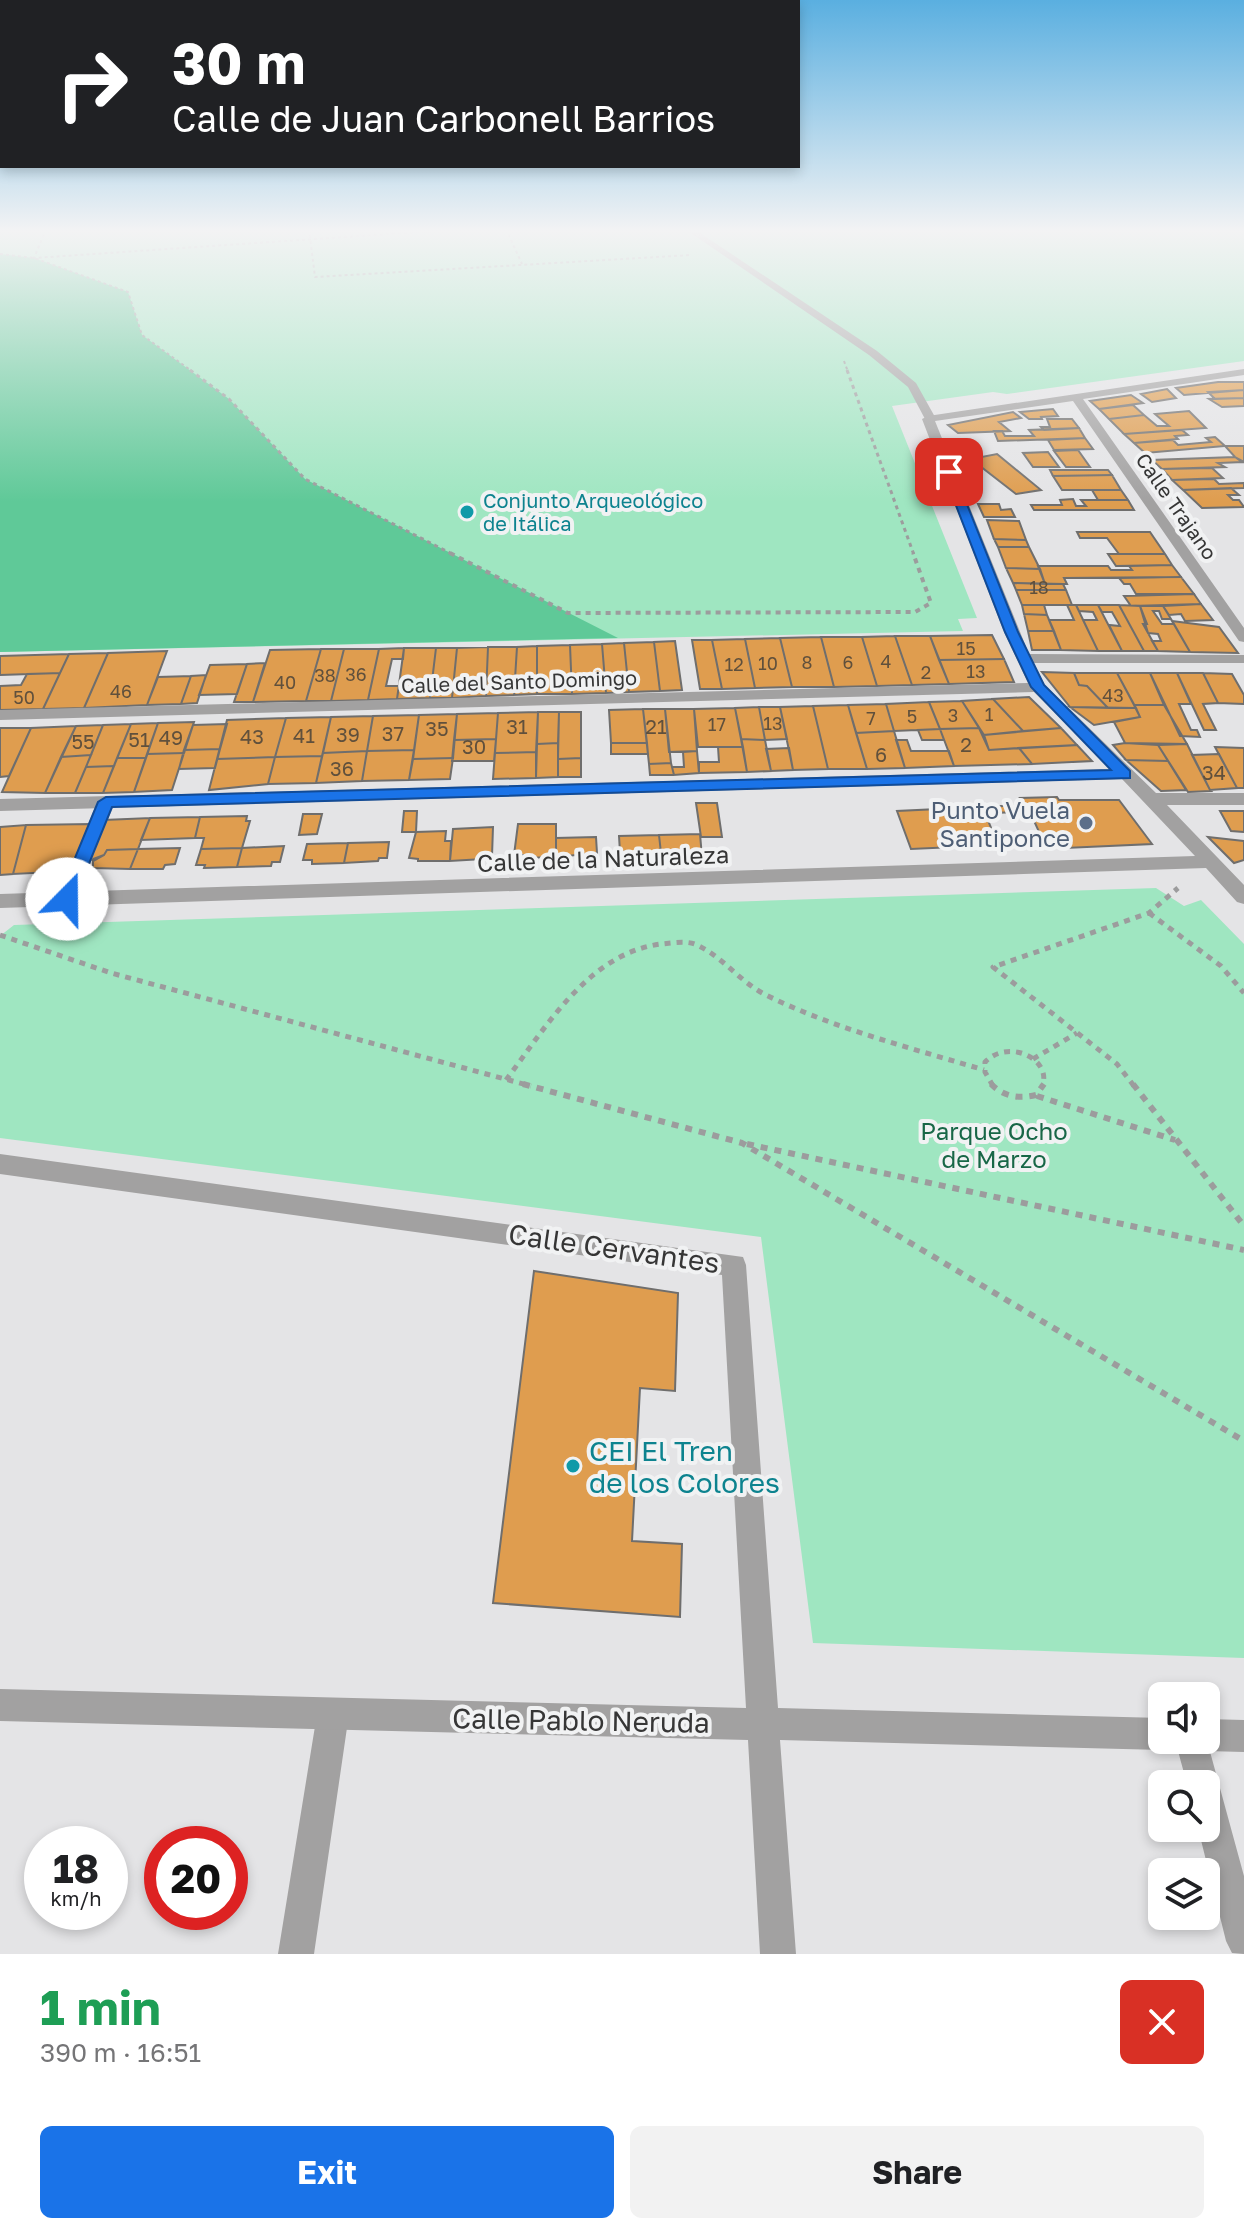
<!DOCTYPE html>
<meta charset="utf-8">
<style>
:root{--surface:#fff;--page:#f2f2f2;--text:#202124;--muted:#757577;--accent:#1a73e8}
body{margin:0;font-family:"Golos Text",sans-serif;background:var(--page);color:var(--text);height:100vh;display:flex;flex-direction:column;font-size:30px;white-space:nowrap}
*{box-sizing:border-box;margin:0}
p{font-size:26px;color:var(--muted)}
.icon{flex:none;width:44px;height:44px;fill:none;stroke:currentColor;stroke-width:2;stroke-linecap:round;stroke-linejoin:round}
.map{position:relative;height:1954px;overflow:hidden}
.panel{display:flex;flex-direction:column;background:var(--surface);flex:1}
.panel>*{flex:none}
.hud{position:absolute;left:0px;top:0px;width:800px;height:168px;box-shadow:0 4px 12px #0003;background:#202124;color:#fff;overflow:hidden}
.controls{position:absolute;left:1148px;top:1682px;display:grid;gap:16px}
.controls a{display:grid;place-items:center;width:72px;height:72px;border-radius:12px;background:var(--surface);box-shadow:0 4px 12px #0003;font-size:40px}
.speed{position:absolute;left:24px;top:1826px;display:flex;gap:16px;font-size:40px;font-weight:700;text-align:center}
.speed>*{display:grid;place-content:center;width:104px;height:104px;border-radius:50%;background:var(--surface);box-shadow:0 4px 12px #0003;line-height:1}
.speed small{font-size:20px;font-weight:400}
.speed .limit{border:12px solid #d22;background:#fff;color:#111}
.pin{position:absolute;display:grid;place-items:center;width:68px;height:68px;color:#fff;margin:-34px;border-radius:16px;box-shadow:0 4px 12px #0006}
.me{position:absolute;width:88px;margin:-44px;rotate:22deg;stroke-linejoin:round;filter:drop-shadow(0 0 6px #0008)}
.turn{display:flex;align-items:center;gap:28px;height:168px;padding:0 40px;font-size:36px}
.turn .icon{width:104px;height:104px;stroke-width:2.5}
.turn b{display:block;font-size:56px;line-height:68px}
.round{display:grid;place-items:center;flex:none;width:84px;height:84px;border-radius:12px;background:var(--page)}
.head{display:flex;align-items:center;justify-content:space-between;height:136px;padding:0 40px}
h1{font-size:48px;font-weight:700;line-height:60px;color:#1e9e55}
.button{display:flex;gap:16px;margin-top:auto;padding:16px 40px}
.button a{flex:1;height:92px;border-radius:12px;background:var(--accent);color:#fff;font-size:32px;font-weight:700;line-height:92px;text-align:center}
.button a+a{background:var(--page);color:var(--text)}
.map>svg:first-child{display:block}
</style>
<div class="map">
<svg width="1244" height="1954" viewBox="0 0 1244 1954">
<rect width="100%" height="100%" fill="#e4e4e6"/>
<path fill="#9fe6c1" d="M0,229H1244V361L1007,394L993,392L892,406L977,618L958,619L963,631L0,652Z
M1156,888L1184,906L1201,900L1244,944V1658L813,1643L761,1237L0,1138V936L14,925Z"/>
<path fill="#5fc998" d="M0,254L34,258L128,292L142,335L229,399L305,479L618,638L0,652Z"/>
<path fill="#df9d4f" stroke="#6f6e6d" stroke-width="2" d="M1218,382H1244V390L1184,395L1176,388Z
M1167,389L1176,398L1152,402L1141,394Z
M1244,390V398L1215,399L1208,392Z
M1131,395L1143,403L1099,409L1090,401Z
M1244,398V406L1222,407L1209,399Z
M1133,405L1144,415L1109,419L1099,409Z
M1053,409L1058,416L1041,417L1042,419H1029L1020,412Z
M1189,411L1206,428L1124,434L1109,419L1144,415L1157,426H1169L1155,414Z
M1013,412L1021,418L999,422L1010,431L958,433L948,425Z
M1047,419H1072L1079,428L1044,430L1041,427H1050Z
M1079,428L1085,438L998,441L994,431H1002L1005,436H1034L1029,430Z
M1182,430L1188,435L1175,436L1178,439L1134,443L1124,434Z
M1215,437L1225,446L1145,453L1134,443L1173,440L1178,445L1211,442L1206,438Z
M1085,438L1093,449L1054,450L1048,440Z
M1225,446H1244V462L1235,457Z
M1078,450L1090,467H1066L1054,451Z
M1048,452L1059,467H1033L1023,453Z
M997,454L1041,490L1016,494L971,459Z
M1235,457L1242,462L1218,463L1225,467L1162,469L1152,460Z
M1212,468L1223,478L1172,480L1162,469Z
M1050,470H1108L1112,475L1053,476Z
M1112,475L1121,490H1062L1053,476Z
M1214,479L1219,484L1244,483V488L1183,490L1172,480Z
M1231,488L1239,495H1228L1233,500H1239L1244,507L1202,508L1183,490Z
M1092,490H1121L1128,500H1098Z
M1073,499L1076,506H1086L1081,500H1128L1134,510H1034L1031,505H1062L1060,500Z
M978,504H999L1001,510L1011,509L1015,517H984Z
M987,520L1019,521L1026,540L994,539Z
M1077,532H1150L1165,554H1119L1107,538H1080Z
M994,539L1026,540L1029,547H998Z
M998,547H1029L1040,569L1006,568Z
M1108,554H1165L1172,565L1116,566Z
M1172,565L1181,577L1064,578L1067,584H1045L1038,566H1108L1111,570H1132L1129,566Z
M1006,568L1040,569L1045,584L1013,583Z
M1181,577L1194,594H1136L1130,584H1124L1119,578Z
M1013,583L1063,584L1066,590H1016Z
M1016,590H1066L1072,605H1022Z
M1194,594L1201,604L1131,606L1124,596Z
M1201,604L1213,620L1185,621L1181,614L1169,615L1163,606Z
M1022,605H1044L1047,615L1024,614Z
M1067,605H1076L1098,651L1061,650L1049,620H1074Z
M1076,605H1098L1122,651H1098L1083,620H1097L1093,612L1079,611Z
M1098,605H1119L1144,651H1122L1109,625L1120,626L1112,612H1102Z
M1119,605L1140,606L1147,624H1143L1158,651H1144Z
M1140,606H1163L1171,619H1162L1159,611H1153L1162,624H1174L1190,652L1158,651L1152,641H1161L1158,634L1148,633Z
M1024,614L1047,615L1054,631H1028Z
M1172,621L1219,627L1238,653L1190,652Z
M1028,631H1054L1061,650H1032Z
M992,635L1004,659L939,660L930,636Z
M895,636H930L949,684L912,685Z
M895,636L912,685L877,686L862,637Z
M821,637H862L877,686L834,687Z
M821,637L834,687H792L780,638Z
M780,638L792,687L755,688L745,639Z
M745,639L755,688L722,689L712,640Z
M692,640H712L722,689H700Z
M675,641L682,690L660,691L654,642Z
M654,642L660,691L629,692L624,643Z
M624,643L629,692L606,693L602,644Z
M602,644L606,693L572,694L570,645Z
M570,645L572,694H537V646Z
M537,646V694L514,695L517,647Z
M488,647H517L514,695L486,696Z
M488,647L486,696L452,698L457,648Z
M404,648H436L430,698L397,699Z
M404,648L403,659H392L386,686H399L397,699L368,700L379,649Z
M436,648H457L452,698H430Z
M321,649H344L331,701H306Z
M321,649L306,701L253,702L270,650Z
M344,649H379L368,700L331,701Z
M167,651L147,705L84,708L108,653Z
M108,653L84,708L43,709L69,654Z
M69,654L60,673L0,675V656Z
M1004,659L1014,682L949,684L939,660Z
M265,663L253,702H234L247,664Z
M247,664L237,694L199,695L210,665Z
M1042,672L1074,673L1079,685L1087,686L1108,708L1070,707Z
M60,673L43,709L0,710V686L21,685L27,674Z
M1074,673H1117L1136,708H1108L1087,686L1079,685Z
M1117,673H1150L1164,705H1134Z
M1150,673H1177L1191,704H1179L1191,730H1197L1200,737L1180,736Z
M1177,673H1203L1218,703L1203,704L1216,730H1204Z
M1203,673L1232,674L1244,695V704L1218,703Z
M206,675L197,703L181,704L191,676Z
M191,676L181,704L147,705L158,677Z
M1029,697L1061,728L1023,731L993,699Z
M993,699L1023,731L984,735L962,701Z
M962,701L979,728L940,729L929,702Z
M929,702L940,729L894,731L886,704Z
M886,704L894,731L856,733L848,705Z
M848,705L867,769H828L813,706Z
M1134,705H1164L1187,744L1125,743L1114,722L1140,717Z
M813,706L828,769L793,770L780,707Z
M759,707H780L787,739L765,740Z
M759,707L765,740L741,739L735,708Z
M1070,707L1136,708L1140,717L1094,725Z
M735,708L743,747H698L694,709Z
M643,709H665L671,763L649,764Z
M643,709L647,743H611L609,710Z
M665,709H694L697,751L669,752Z
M538,712H559L558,743L537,744Z
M538,712L536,752L495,753L498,713Z
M559,712H581V758L558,759Z
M498,713L496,739L454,740L457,714Z
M457,714L453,758L413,759L419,715Z
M419,715L414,750L367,751L373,716Z
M373,716L367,751L323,753L331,717Z
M331,717L322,756L275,757L286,718Z
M286,718L275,757L217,759L227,720Z
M194,722L184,753L147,754L158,723Z
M158,723L146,758H117L131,724Z
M131,724L114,766L86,767L103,725Z
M227,724L220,749L184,750L193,725Z
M103,725L91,755L61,757L76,726Z
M76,726L45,793L2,792L31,728Z
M0,728H31L9,776L0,777Z
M979,728L989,750L1019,748L1032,764L954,766L940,729Z
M1061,728L1077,745L989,750L984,735Z
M940,729L944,740H922L918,730Z
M894,731L905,768L867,769L856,733Z
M496,739L494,761H452L454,740Z
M741,739L765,740L771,771L747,772Z
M896,740H907L911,751H949L954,766L905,768Z
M558,743V777L536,778L537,744Z
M611,743H647L648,754H611Z
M1125,743L1158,745L1168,761L1126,760L1113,745Z
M1187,744L1210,790L1211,791L1188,792L1158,745Z
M1077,745L1092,761L1032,764L1019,748Z
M718,747H743L747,772L699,773V762H719Z
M1215,747L1244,748V788H1237Z
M789,748L793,770L771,771L766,749Z
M220,749L215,768L179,769L184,750Z
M414,750L409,780L362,781L367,751Z
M367,751L362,781L316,783L323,753Z
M697,751L699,773L674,775L672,767H684L683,752Z
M536,752V778L493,779L495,753Z
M184,753L172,790L134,792L147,754Z
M1219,754L1237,788L1210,790L1192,755Z
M91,755L75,793H45L61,757Z
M322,756L316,783L268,784L275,757Z
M275,757L268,784L209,790L217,759Z
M117,758H146L134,792L103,793Z
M453,758L450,779L409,780L413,759Z
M581,758V777H558V759Z
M1126,760L1168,761L1186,790L1161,791Z
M671,763L674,775H650L649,764Z
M114,766L103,793H75L86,767Z
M1057,797L1059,800H1119L1152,844L1065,848L1058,833L1040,834L1030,812L985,813L998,845L911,849L897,811L1024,805L1020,798Z
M696,803H717L722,837H701Z
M404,811H417L416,832H402Z
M1220,811H1244V832L1231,831Z
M303,814H322L317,834L299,835Z
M247,816L246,821H250L242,848L201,849L204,838H195L200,817Z
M200,817L195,838L141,840L150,818Z
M150,818L138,849L107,850L104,855L88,861L104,820Z
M91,824L74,871L13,874L26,825Z
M518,824H556V857L523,858V855H514Z
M26,825L13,874L0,875V827Z
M493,827L492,856H483V859L450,861L453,829Z
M446,831L445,841H451L450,861H418V859L409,858L416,832Z
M700,834L702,857H697L694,852L661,853L659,835Z
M659,835L661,853L629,855V851L620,852L619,836Z
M596,837L597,853L556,857V838Z
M1208,837L1244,841V860L1234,863Z
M389,842L387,858H379L378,861L344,863L348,843Z
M348,843L344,863L312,864V860H303L307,844Z
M284,846L280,862H272L271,866L237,867L242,848Z
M180,848L175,864L165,865L163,869H130L138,849Z
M242,848L237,867L204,868L205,865H196L201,849Z
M138,849L130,869L93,868V861L104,855L107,850Z
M534,1271L678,1293L675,1391L640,1388L632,1541L682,1544L680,1617L493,1603Z"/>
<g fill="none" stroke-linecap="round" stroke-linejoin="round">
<path stroke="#9c9c9d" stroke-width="2" stroke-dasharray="3 3" stroke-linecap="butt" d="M46,229L34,258L463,229
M309,229L315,277L691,255
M506,229L522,264
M0,254L34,258L128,292L142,335L193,372
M844,361L848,372"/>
<path stroke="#9c9c9d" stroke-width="3" stroke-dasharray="4 4" stroke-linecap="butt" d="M190,370L229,399L305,479L454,555
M847,370L914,555"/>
<path stroke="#9c9c9d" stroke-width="4" stroke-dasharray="5 5" stroke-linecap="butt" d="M450,553L568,613L915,612L931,603L913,553"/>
<path stroke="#9c9c9d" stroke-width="5" stroke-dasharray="6 6" stroke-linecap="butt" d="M1149,913L1221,966L1244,993
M0,935L111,973L531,1086
M1033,1059L1077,1033
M506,1080C546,1027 589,953 661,944C673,943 686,940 697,945C723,957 740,982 766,995C835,1029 911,1048 984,1070
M993,1086L985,1072V1062C1010,1037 1053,1061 1042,1086
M1134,1086L1117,1064L993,967L1149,913L1178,888"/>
<path stroke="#9c9c9d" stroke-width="6" stroke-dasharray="7 7" stroke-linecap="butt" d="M523,1084L742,1143L1244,1441
M991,1084C1004,1097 1019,1099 1036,1095L1044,1084
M1133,1084L1244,1226
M1037,1096L1175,1140
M747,1144L1244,1250"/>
<path fill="#a2a1a1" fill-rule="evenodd" d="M685,229H694L877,351L916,383L935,417L933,419H925L908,387L869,355Z
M106,796L115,802L76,899L74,904H60L58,899L97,802Z
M333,1698L344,1703L349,1714L314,1954H278L317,1714L322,1703Z
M1206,1737L1244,1876V1954L1232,1953L1226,1941L1198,1828H1206V1784H1187L1175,1740H1206Z"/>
<path fill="#a2a1a1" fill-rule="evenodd" d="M1244,369V375L1083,399L1244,628V642L1239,641L1073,401L935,421L1029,654L1244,655V663H1033L1045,685L1156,793H1244V805H1167L1244,885V904L1237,902L1206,868L0,908V894L1195,856L1122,779L0,811V799L1112,769L1034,692L0,720V710L1028,683L1004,632L922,419L928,416Z
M0,1154L743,1257L746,1265L778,1708L1162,1718V1740H1176L1173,1745L1162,1750L780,1740L796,1954H760L748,1740L0,1721V1689L746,1708L722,1275L0,1174Z
M1206,1719L1244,1720V1752L1206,1751L1195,1746L1192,1740H1206Z"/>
</g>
<linearGradient id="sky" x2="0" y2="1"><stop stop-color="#5aafe0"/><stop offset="0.46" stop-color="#f3f3f4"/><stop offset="1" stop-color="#f3f3f4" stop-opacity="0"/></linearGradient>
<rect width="1244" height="502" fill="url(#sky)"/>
<path fill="#1a73e8" stroke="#114b97" stroke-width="2" d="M949,469L954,472L1018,632L1044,685L1130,771V778L112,807L73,903L67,905L58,899L98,802L106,797L1111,770L1031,687L1005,632L943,472Z"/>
<g fill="#0f9aa8" stroke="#f1f2f3" stroke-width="3">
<circle cx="467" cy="512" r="8"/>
<circle cx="573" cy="1466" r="8"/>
</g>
<circle fill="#5c6f8a" stroke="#f1f2f3" stroke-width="3" cx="1086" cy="823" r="8"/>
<g text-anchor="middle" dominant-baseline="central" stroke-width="8" stroke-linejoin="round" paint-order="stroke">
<g font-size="18" fill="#60503c">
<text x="1039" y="587">18</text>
<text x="966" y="648">15</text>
<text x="886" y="661">4</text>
<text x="807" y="662">8</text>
<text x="848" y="662">6</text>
<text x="768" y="663">10</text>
<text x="734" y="664">12</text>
<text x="976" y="671">13</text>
<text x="926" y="672">2</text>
<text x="356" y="674">36</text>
<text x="325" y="675">38</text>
<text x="285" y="682">40</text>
<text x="121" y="691">46</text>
<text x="1113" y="695">43</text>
<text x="24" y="697">50</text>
<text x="989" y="714">1</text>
<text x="953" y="715">3</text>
<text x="912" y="716">5</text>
<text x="871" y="718">7</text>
<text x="773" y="723">13</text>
<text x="717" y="724">17</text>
</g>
<g font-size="20" fill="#0d838f" stroke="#f1f2f3" text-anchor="start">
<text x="483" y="500">Conjunto Arqueológico<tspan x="483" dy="23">de Itálica</tspan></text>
</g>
<g font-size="20" fill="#363636" stroke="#f1f2f3">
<text transform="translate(1177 506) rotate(55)">Calle Trajano</text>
<text transform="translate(519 681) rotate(-2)">Calle del Santo Domingo</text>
</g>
<g font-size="20" fill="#60503c">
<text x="517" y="726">31</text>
<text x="656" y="726">21</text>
<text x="437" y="728">35</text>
<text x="393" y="733">37</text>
<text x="348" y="734">39</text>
<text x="304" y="735">41</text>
<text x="252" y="736">43</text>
<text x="171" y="737">49</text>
<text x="139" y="739">51</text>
<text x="83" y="741">55</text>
<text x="966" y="744">2</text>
<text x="474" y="746">30</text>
<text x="881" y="754">6</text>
<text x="342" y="768">36</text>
<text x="1214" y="772">34</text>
</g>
<g font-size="24" fill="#4e5e75" stroke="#f1f2f3" text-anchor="end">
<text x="1070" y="809">Punto Vuela<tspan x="1070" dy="28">Santiponce</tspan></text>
</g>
<g font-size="24" fill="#363636" stroke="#f1f2f3">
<text transform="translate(603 858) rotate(-2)">Calle de la Naturaleza</text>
</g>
<g font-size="24" fill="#186747" stroke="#f1f2f3">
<text x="994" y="1130">Parque Ocho<tspan x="994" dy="28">de Marzo</tspan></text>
</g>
<g font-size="28" fill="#363636" stroke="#f1f2f3">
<text transform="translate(614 1248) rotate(8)">Calle Cervantes</text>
<text transform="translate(581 1720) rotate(1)">Calle Pablo Neruda</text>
</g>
<g font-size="28" fill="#0d838f" stroke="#f1f2f3" text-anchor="start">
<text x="589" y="1450">CEI El Tren<tspan x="589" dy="32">de los Colores</tspan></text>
</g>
</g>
</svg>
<div class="controls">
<a><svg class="icon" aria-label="sound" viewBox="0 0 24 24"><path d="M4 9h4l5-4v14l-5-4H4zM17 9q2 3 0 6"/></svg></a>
<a><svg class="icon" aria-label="search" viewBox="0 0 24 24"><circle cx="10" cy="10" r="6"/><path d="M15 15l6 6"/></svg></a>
<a><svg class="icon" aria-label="layers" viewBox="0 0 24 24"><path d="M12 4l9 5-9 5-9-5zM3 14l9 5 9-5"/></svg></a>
</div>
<div class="speed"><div>18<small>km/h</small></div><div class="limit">20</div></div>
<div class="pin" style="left:949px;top:472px;background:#d93025"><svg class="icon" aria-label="arrive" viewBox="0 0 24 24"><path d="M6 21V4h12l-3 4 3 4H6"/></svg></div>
<svg class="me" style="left:67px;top:899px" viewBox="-20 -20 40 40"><circle r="19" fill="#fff"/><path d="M0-13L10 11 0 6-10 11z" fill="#1a73e8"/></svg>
<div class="hud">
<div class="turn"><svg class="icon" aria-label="right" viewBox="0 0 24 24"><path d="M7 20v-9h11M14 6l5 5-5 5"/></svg><div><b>30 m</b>Calle de Juan Carbonell Barrios</div></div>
</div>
</div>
<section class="panel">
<div class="head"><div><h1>1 min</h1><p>390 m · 16:51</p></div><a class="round" style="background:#d93025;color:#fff"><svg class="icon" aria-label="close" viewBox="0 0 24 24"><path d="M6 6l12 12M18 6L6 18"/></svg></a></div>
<div class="button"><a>Exit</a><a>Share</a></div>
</section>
